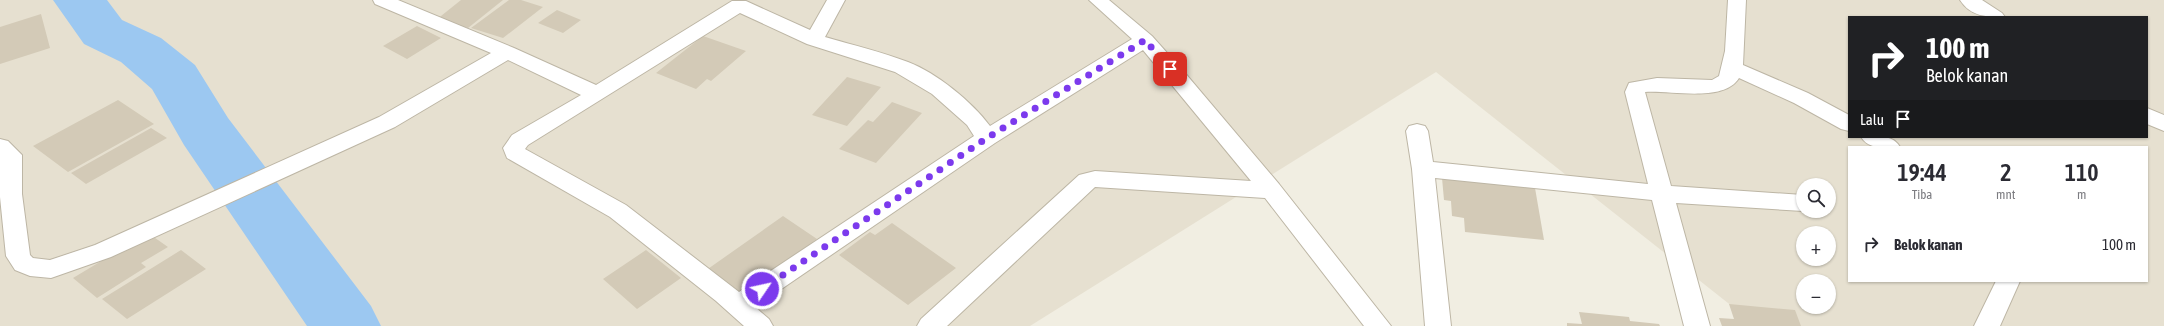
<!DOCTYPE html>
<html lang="id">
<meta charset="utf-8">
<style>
:root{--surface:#fff;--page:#f7f7f7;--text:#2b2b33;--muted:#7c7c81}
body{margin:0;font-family:"Asap Condensed",sans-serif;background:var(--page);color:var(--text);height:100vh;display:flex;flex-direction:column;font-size:15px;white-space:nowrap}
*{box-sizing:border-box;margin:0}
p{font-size:13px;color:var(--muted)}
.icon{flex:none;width:22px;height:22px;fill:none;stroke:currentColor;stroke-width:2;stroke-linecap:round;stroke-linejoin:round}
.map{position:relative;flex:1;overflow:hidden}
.drawer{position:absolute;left:1848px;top:146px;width:300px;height:136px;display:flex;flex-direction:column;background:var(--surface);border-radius:0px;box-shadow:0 1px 3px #0004}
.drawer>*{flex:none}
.top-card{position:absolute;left:1848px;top:16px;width:300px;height:122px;border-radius:0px;box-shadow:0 1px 3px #0004;background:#202124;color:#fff;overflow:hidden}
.tools{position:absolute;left:1796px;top:178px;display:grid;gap:8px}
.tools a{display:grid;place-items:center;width:40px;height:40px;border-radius:50%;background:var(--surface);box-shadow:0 1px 3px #0004;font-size:20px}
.pin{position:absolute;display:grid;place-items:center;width:34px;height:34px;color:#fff;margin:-17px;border-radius:8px;box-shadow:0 2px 6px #0006}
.me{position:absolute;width:44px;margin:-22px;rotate:56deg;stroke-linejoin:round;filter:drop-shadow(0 0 3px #0008)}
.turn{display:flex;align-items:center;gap:14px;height:84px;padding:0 12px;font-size:18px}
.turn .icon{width:52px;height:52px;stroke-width:2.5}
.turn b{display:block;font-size:28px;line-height:34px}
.then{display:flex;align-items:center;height:38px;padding:0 12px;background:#0003;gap:8px;font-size:15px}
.eta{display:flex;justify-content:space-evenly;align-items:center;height:68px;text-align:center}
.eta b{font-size:24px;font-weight:600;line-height:28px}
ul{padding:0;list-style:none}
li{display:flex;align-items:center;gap:12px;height:60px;padding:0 12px}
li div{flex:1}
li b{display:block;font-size:15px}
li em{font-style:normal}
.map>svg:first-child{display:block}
</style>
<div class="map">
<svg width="2164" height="326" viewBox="0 0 2164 326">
<rect width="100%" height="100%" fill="#f1eee2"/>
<path fill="#e6e0d0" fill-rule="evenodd" d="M0,0H2164V326H1757L1436,72L1030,326H0ZM1849,17H2147V137H1849ZM1849,147H2147V281H1849ZM1803,185H1829V211H1803ZM1803,233H1829V259H1803ZM1803,281H1829V307H1803Z"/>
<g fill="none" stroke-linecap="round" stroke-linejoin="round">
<path fill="#9cc8f1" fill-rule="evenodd" d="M53,0H107L122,20L161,38L195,65L228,118L371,306L381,326H307L184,145L152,89L121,62L84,44Z"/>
</g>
<path fill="#d3cab7" d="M461,0H503L468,28L436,20Z
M509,0H521L543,7L503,38L471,28Z
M557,10L581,20L563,33L538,23Z
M41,14L50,48L0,64V27Z
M417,26L441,38L407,59L383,46Z
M703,36L746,51L711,81L707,79L696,89L656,73Z
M847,77L881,87L847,126L812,115Z
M118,100L154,124L68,172L33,146Z
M892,102L922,113L876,163L839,149L868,120L873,122Z
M151,128L167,138L86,184L71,173Z
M1442,178L1535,188L1544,240L1465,232L1464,218L1452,216L1451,201L1444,200Z
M783,216L817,239L739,297L705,271Z
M892,223L956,268L908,305L839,255L870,232L875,235Z
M148,233L168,247L141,263L146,267L97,298L73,278Z
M181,250L206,269L127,319L102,299Z
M646,250L681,278L637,309L603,279Z
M1729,304L1795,310L1801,326H1722L1719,318L1734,319Z
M1579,312L1629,317L1630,321L1659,324L1660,326H1567V323L1582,324Z"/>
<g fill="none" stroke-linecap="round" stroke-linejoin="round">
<defs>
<path id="minor" d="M373,0H398L514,48L596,85L732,1H746L810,30L827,0H845L825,37C853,45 882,52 908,62C937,73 972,102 990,126L1132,39L1089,0H1109L1152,36L1185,73L1279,184L1391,326H1364L1265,198L1095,187L947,326H917L921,319L1079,175L1095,171L1251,181L1143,50L995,143L755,307L769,319L773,326H744L716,301L610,217L507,158L503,148L512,135L581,95L508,60L395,127L111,257L51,278L30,276L15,270L6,256L0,197V139L8,141L22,155V194L30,255L33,258L50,260L95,245L379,117L491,53L375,4ZM740,13L807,44L895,72L932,94L967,125L974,136L739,292L626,205L525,149L528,145Z
M1728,0H1746L1743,65L1808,93L1849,115V131L1841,129L1794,103L1739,78C1724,103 1670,90 1645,92L1671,186L1803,195V211L1676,203L1710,326H1684L1652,200L1435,178L1451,326H1425L1412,169L1406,131L1409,126L1417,124L1425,126L1428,131L1433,162L1648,184L1625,92L1629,83L1657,78L1712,80L1719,76L1725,51Z
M1960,0H1982L2002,13L2005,17C1987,17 1971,17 1960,0Z
M2147,108L2164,115V131L2147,124Z
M1861,137C1875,137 1892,133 1900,147C1886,147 1870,151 1861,137Z
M1996,281H2020L2000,326H1974Z"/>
</defs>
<use href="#minor" stroke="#bdb6a5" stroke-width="2"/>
<use href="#minor" fill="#fff" fill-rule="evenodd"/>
</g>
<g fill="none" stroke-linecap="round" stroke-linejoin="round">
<path stroke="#7c3aed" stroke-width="7" stroke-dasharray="0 12.6" d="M762,289L987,138L1145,40L1170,69"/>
</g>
</svg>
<div class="tools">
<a><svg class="icon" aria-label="search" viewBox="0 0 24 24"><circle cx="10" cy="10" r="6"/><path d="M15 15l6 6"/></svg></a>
<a>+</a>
<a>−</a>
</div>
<div class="pin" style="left:1170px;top:69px;background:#d93025"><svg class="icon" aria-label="arrive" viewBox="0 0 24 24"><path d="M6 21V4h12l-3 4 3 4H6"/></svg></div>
<svg class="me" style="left:762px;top:289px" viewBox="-20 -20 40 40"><circle r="17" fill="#7c3aed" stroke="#fff" stroke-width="3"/><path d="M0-11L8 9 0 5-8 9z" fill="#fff"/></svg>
<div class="top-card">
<div class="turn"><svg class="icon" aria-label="right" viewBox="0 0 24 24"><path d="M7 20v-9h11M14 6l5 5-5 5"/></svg><div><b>100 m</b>Belok kanan</div></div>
<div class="then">Lalu<svg class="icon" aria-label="arrive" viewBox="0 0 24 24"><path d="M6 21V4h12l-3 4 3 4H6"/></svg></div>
</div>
<section class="drawer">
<div class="eta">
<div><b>19:44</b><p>Tiba</p></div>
<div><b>2</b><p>mnt</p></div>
<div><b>110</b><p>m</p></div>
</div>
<ul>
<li><svg class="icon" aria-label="right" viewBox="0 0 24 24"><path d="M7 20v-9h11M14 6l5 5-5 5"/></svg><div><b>Belok kanan</b></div><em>100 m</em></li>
</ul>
</section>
</div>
